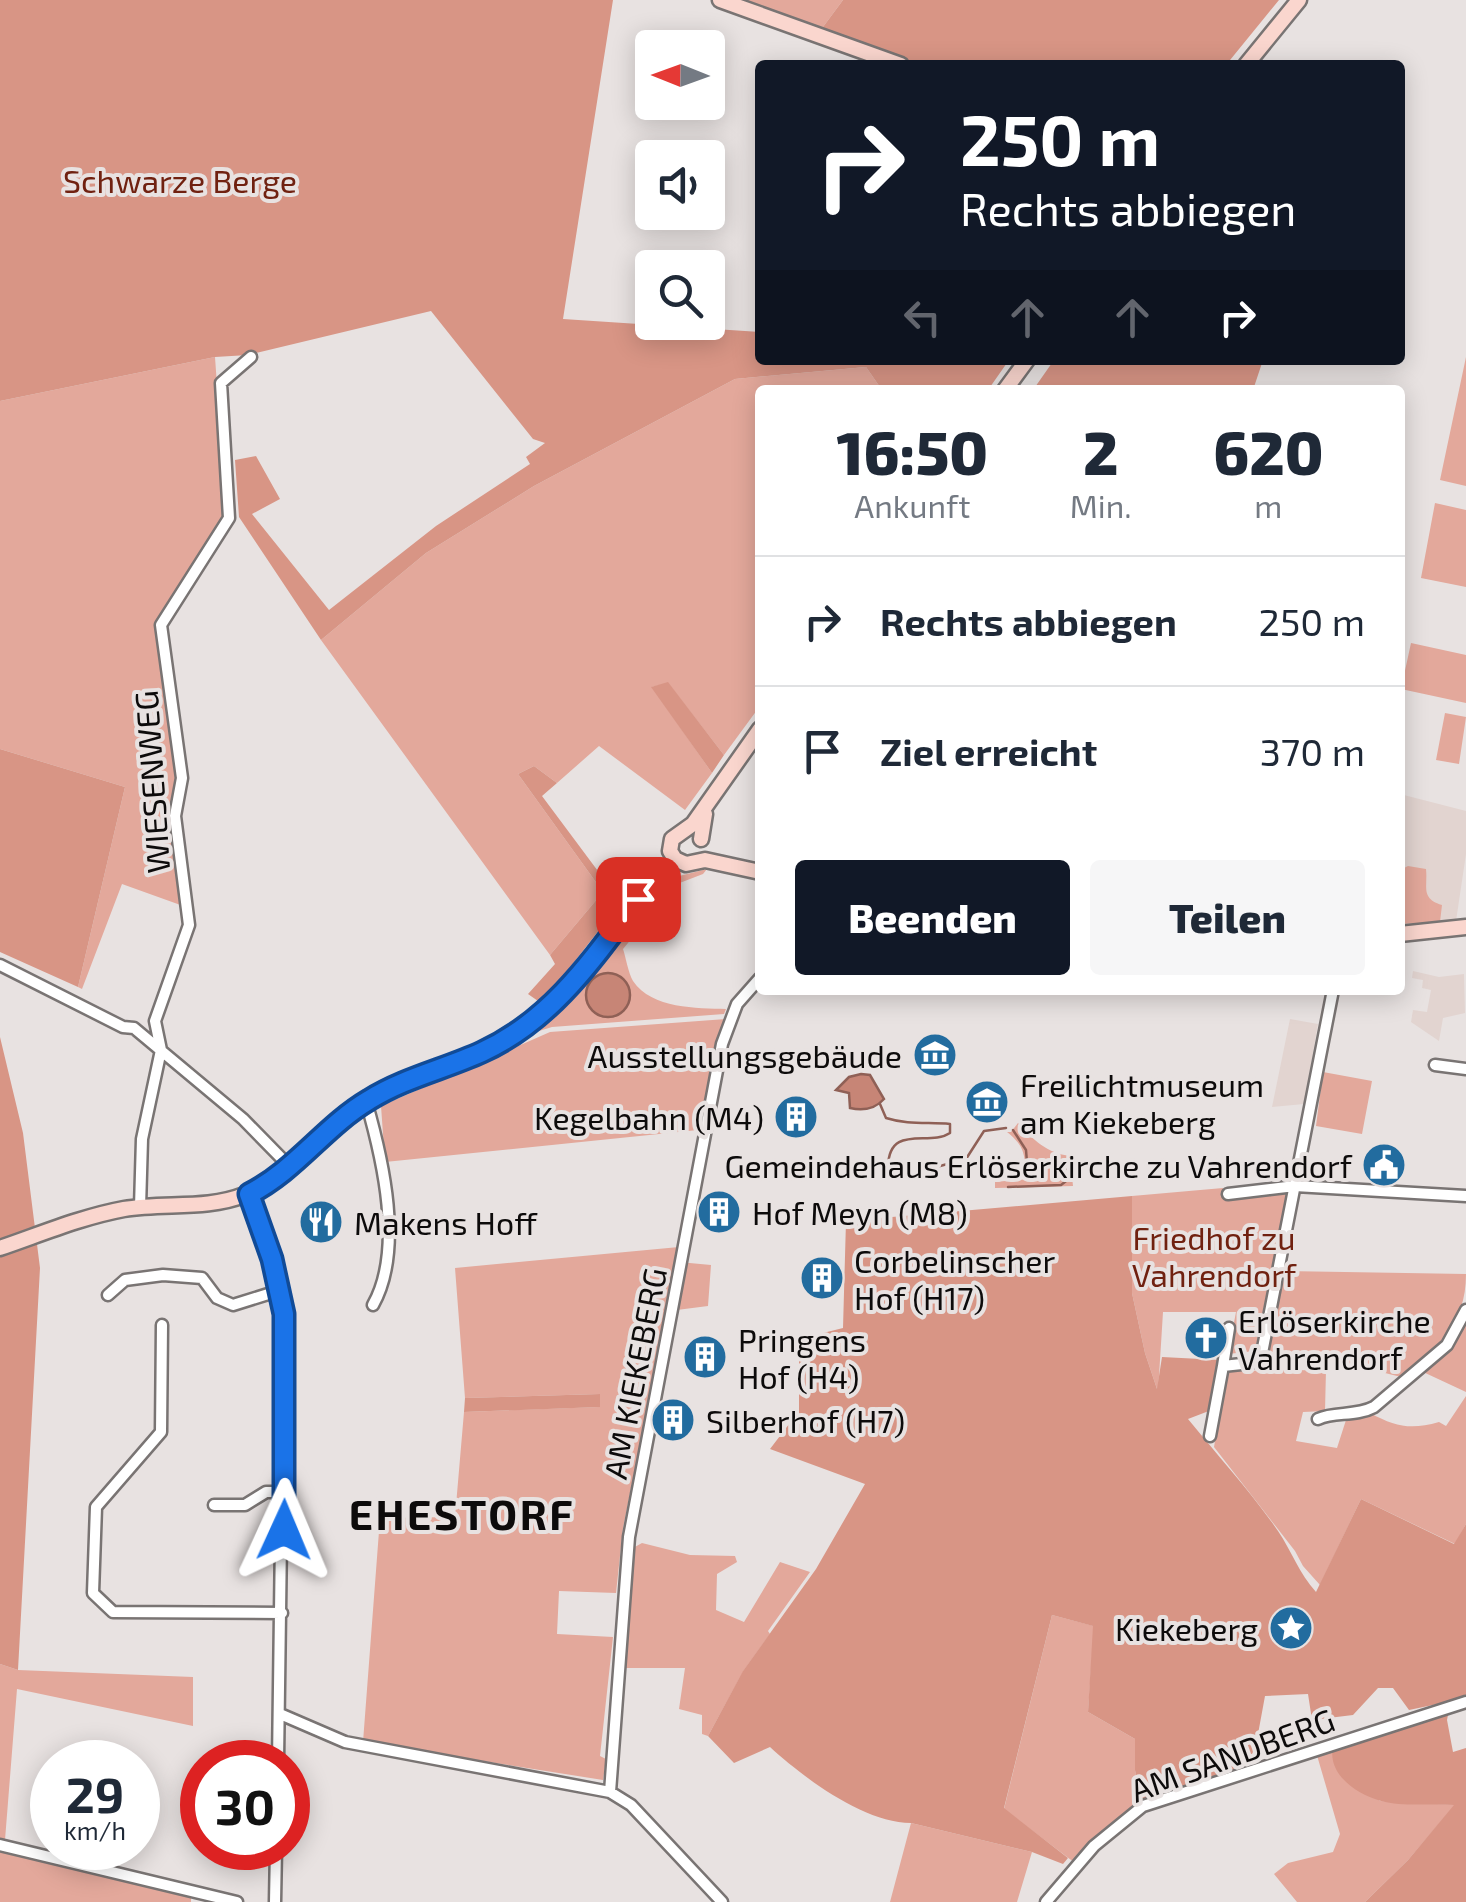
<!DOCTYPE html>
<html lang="de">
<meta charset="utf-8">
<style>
:root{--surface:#fff;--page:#f6f6f7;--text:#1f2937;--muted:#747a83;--line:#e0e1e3;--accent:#111827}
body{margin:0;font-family:"Exo 2",sans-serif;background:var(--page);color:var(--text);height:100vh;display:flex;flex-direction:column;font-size:38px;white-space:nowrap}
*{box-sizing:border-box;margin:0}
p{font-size:32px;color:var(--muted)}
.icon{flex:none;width:55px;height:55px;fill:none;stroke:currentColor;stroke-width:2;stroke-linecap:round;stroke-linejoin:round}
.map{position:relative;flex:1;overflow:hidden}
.drawer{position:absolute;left:755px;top:385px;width:650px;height:610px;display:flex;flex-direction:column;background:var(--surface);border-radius:10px;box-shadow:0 5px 25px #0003}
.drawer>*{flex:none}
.hud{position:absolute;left:755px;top:60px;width:650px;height:305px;border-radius:10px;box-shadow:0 5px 25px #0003;background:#111827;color:#fff;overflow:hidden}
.needle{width:65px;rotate:271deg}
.fabs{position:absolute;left:635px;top:30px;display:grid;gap:20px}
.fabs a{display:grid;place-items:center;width:90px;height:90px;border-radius:10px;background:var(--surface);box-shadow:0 5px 25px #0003;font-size:50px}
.speed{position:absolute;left:30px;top:1740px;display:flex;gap:20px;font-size:50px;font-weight:700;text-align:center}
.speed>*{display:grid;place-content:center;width:130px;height:130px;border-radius:50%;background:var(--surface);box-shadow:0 5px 25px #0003;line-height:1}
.speed small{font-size:25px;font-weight:400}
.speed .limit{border:15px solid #d22;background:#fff;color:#111}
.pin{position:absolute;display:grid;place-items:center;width:85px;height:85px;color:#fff;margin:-42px;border-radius:20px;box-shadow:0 5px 15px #0006}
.me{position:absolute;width:110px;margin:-55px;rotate:1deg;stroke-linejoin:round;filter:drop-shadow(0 0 8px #0008)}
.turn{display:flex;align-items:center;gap:35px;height:210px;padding:0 40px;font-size:45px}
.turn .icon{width:130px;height:130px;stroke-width:2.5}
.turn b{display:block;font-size:70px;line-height:85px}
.lanes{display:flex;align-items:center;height:95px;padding:0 40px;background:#0003;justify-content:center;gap:50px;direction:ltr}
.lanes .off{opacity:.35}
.eta{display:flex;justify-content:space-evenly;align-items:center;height:170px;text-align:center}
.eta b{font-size:60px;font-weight:800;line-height:70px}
.cta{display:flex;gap:20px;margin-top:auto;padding:20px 40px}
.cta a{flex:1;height:115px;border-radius:10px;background:var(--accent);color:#fff;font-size:40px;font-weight:800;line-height:115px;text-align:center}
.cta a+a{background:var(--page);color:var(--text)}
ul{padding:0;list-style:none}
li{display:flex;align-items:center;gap:30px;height:130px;padding:0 40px;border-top:2px solid var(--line)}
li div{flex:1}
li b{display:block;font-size:38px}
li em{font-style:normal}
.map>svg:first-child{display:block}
</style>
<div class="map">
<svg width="1466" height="1902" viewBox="0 0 1466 1902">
<rect width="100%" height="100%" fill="#e8e2e1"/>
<path fill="#e2d4d0" d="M1400,794L1466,811V854L1456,921L1400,928Z
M1413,971L1439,977L1464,974L1465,1013L1443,1018L1439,1041L1411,1022L1413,1010L1427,1012L1431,990L1422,988L1423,980L1412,978Z
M1290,1019L1318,1024L1304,1104L1272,1107Z"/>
<path fill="#e3a89b" d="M739,0H843L820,31Z
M215,357L226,514L157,619L180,774L173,812L186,907L122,884L82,989L78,987L125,787L0,749V401Z
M1466,357V486L1440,480Z
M866,367L882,390H760V706L724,755L668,683L652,687L712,773L685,810L599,746L557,783L534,766L518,774L603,892L550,955L321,640L426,553L534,486L735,379Z
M1435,503L1466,510V587L1421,578Z
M1411,643L1466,655V703L1401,689Z
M1445,713L1466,717L1459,764L1436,760Z
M1408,866L1426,869C1428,887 1420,898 1442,905L1440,922L1400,924V870Z
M707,869L703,874L677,884L623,949C626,958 628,972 633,981C652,1009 697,1008 726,1009L724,1014L552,1027L539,1031L537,1024L670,875L675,877Z
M726,1019L698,1130L385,1162L381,1106L550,1032Z
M1323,1072L1372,1081L1362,1134L1316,1126Z
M1018,1123C1033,1140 1047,1153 1070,1156L1073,1186L995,1188V1182L1027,1179C1024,1155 1026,1147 1007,1132H1011Z
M1223,1188L1224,1196L1287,1192L1255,1351L1228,1354L1236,1312H1163L1158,1392L1145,1353L1132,1293V1196Z
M679,1247L623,1528L616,1593L559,1591L557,1634L613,1637L600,1756L606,1759L603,1780L363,1742L380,1518L455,1517L464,1412L599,1407L600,1394L465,1398L455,1268Z
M679,1262L711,1265L708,1306L669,1311Z
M1284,1271L1466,1274C1466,1325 1437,1348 1401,1377L1329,1359L1268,1358Z
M1466,1320V1392L1421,1371Z
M1326,1370L1325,1411L1303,1412L1296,1441L1337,1448L1346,1420L1370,1413C1396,1427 1411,1430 1439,1422L1446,1426L1466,1396V1524L1455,1544L1361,1499L1320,1585L1303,1566L1295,1551L1214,1447L1227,1371Z
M642,1543L690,1555L735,1556L737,1562L717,1574L716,1610L744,1622L780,1562L810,1572L768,1631L770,1634L744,1670L708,1736L702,1734V1715L679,1709L685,1668H622L633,1548Z
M1052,1615L1094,1626L1088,1712L1135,1739V1770L1141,1803L1098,1835L1075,1863L1004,1809Z
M0,1664L18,1670L193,1677V1726L17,1689L5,1840L0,1839Z
M1333,1746L1380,1801L1455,1805L1408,1860L1365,1902H1297L1274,1874L1288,1863L1333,1852L1340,1834L1316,1752Z
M911,1823L1032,1852L1017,1902H890Z
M0,1847L191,1898V1902H0Z"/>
<path fill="#d89585" d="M0,0H613L563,319L760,332V360H1009L988,390H882L866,367L735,379L534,486L426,553L321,640L239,517L235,460L256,456L280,499L252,514L329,610L436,526L530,464L526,457L545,443L533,439L431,311L248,355L215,357L0,401Z
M843,0H1279L1226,65H919L820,31Z
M1054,360H1263L1253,390H1033Z
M668,682L724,755L712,773L651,687Z
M0,749L125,787L78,987L0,952Z
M534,766L557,783L542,796L621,902L564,975L538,1001L528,994L555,964L550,955L603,892L518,774Z
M0,1037L23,1133L40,1268L18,1670L0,1664Z
M1132,1196V1293L1145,1353L1157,1389L1162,1357L1220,1360L1214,1409L1188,1419C1218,1456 1251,1492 1278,1531C1292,1552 1299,1573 1316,1592L1361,1499L1454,1544L1466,1524V1698L1409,1710L1393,1688H1378L1353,1715L1312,1720L1308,1694L1265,1696L1258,1734L1248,1769C1213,1784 1174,1785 1141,1803L1135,1770V1739L1088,1712L1093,1626L1052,1615L1004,1808L1068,1858L1063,1864L1032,1852L911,1823C864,1823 804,1778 770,1747L734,1763L708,1736L743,1671L816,1569L865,1484L770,1449L799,1411V1339L843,1328L846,1221Z
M600,1394V1407L464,1412L465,1398Z
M1449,1710L1447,1720L1453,1752L1466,1748V1902H1365L1408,1860L1454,1805C1431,1803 1403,1807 1381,1801C1356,1794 1327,1774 1333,1746Z"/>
<path fill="#c78576" stroke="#8f6056" stroke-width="2.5" d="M586 995a22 22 0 1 1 44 0a22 22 0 1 1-44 0Z
M861,1074L870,1075L884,1099C875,1109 863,1111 850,1108L849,1093L836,1090L849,1077Z"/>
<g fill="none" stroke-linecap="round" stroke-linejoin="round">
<path stroke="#8f6056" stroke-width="2.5" d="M880,1104L886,1118C908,1125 928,1122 950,1124V1133C929,1147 889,1123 888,1167L914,1173L966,1159L984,1131L1006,1128
M1013,1130L1026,1150L1028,1175L1047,1163
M1008,1187L1061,1185L1070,1178V1171L1065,1168"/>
<defs>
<path id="street" d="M0,965L123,1027L134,1028L243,1119L290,1167
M1435,1065L1466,1069
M366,1101C383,1160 404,1250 373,1305
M249,1194L272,1259L284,1314L278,1762
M1228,1194L1295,1186L1466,1196
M140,1207L142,1139L161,1050L155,1021L189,925L175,816L182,778L161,625L229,518L221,383L251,357
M108,1295L125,1280L163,1275L202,1278L217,1298L233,1305L281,1290
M162,1325L161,1432L96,1507L93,1593L113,1612L282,1613
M1223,1366L1229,1328
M1318,1419C1335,1411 1355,1417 1374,1407L1447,1345L1466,1310
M1210,1436L1223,1366L1251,1363L1262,1353L1333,990
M214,1505H245L266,1492H284
M280,1714L345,1742L610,1792L631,1805L722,1902
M610,1792L629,1537L722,1044L737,1004L760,978
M0,1845L237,1902
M275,1902L276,1848
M1046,1902L1094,1846L1143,1806L1466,1702"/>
<path id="secondary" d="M720,0L901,65
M1246,65L1299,0
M1005,390L1027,360
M701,839L705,814
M675,859L670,851L672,839L693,824L760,729
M675,859L686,864L705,860L760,872
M1400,934L1466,927
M0,1248C41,1234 81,1217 124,1209C164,1202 206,1210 244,1195C293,1177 323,1131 364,1103C417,1066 484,1061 535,1020C592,976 623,908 675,859"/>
</defs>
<use href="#street" stroke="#797473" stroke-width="15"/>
<use href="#secondary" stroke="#797473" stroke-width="19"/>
<use href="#street" stroke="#fff" stroke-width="10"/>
<use href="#secondary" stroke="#fad6ce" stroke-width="14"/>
</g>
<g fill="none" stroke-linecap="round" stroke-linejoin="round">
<defs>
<path id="route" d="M284,1530V1314L272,1259L249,1194C296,1170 325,1126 369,1100C404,1078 445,1069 482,1052C552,1020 593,959 638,899"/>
</defs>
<use href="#route" stroke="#114b97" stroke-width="25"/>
<use href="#route" stroke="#1a73e8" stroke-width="18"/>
</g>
<defs>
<symbol id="museum-disc" viewBox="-11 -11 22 22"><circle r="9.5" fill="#226c9f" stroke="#e8e2e1"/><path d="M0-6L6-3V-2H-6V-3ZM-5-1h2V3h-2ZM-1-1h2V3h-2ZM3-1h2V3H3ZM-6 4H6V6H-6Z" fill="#fff"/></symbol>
<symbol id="building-disc" viewBox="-11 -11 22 22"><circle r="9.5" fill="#226c9f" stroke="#e8e2e1"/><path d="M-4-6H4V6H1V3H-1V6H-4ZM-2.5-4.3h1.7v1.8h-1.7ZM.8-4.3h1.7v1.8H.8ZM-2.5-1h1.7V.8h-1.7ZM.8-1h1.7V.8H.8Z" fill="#fff"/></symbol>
<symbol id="civic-disc" viewBox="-11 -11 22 22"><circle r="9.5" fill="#226c9f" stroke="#e8e2e1"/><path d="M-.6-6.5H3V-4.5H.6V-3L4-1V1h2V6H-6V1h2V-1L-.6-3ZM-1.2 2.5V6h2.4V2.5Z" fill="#fff"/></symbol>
<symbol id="restaurant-disc" viewBox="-11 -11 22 22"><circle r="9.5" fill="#226c9f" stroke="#e8e2e1"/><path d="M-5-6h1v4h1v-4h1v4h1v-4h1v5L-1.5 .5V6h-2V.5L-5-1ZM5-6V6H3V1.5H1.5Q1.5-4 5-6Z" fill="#fff"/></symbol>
<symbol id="church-disc" viewBox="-11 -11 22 22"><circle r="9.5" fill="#226c9f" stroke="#e8e2e1"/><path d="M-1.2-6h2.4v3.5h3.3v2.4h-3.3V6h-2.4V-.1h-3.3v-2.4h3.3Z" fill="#fff"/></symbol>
<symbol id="sight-disc" viewBox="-11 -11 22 22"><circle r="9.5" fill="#226c9f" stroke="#e8e2e1"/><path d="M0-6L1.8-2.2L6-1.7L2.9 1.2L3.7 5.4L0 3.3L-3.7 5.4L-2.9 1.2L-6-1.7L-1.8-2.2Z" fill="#fff"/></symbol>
</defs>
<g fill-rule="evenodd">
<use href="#museum-disc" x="910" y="1030" width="50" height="50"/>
<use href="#museum-disc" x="962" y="1077" width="50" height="50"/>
<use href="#building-disc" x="771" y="1092" width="50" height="50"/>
<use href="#civic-disc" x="1359" y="1140" width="50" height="50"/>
<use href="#building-disc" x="694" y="1187" width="50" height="50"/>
<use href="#restaurant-disc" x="296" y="1197" width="50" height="50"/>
<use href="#building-disc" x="797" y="1253" width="50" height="50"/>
<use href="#church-disc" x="1181" y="1313" width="50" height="50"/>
<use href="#building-disc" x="680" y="1332" width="50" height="50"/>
<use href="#building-disc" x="648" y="1395" width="50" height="50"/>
<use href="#sight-disc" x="1266" y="1603" width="50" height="50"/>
</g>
<g text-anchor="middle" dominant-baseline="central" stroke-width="8" stroke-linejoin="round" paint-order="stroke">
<g font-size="32" fill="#702110" stroke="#e8e2e1">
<text x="180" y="180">Schwarze Berge</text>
<text x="1214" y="1237">Friedhof zu<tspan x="1214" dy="37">Vahrendorf</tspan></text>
</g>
<g font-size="32" fill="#0d0b0b" stroke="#e8e2e1">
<text transform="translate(151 782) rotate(-94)">WIESENWEG</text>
<text transform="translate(634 1373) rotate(-79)">AM KIEKEBERG</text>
<text transform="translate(1232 1754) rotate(-20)">AM SANDBERG</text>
</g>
<g font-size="32" fill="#0d0b0b" stroke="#e8e2e1" text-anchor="start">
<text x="902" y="1055" text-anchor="end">Ausstellungsgebäude</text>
<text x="1020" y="1084">Freilichtmuseum<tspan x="1020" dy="37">am Kiekeberg</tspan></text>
<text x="764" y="1117" text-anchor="end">Kegelbahn (M4)</text>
<text x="1352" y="1165" text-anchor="end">Gemeindehaus Erlöserkirche zu Vahrendorf</text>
<text x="752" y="1212">Hof Meyn (M8)</text>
<text x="354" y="1222">Makens Hoff</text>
<text x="854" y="1260">Corbelinscher<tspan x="854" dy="37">Hof (H17)</tspan></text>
<text x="1238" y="1320">Erlöserkirche<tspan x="1238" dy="37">Vahrendorf</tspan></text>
<text x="738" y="1339">Pringens<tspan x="738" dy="37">Hof (H4)</tspan></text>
<text x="706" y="1420">Silberhof (H7)</text>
<text x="1258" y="1628" text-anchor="end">Kiekeberg</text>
</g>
<g font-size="42" font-weight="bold" letter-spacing="2.5" fill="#0d0b0b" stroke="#e8e2e1">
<text x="462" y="1513">EHESTORF</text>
</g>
</g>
</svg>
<div class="fabs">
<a><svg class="needle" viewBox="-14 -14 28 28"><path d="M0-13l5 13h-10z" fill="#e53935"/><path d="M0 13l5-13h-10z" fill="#747a83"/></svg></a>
<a><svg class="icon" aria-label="sound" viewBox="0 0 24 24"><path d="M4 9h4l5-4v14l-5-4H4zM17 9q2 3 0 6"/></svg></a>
<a><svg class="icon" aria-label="search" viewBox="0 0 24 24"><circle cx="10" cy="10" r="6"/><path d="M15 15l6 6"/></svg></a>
</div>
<div class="speed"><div>29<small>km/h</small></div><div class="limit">30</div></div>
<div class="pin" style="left:638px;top:899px;background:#d93025"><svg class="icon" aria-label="arrive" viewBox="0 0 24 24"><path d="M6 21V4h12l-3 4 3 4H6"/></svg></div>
<svg class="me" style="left:284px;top:1530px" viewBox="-20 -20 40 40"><path d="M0-17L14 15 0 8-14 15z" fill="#1a73e8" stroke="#fff" stroke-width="4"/></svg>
<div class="hud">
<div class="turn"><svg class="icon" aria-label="right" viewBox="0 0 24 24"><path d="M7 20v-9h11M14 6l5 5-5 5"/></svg><div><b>250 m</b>Rechts abbiegen</div></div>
<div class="lanes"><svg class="icon off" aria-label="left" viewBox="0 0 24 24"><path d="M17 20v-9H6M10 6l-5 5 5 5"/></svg><svg class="icon off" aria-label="ahead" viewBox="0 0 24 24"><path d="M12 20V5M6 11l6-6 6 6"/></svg><svg class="icon off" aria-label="ahead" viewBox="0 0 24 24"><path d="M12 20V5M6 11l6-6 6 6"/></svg><svg class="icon" aria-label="right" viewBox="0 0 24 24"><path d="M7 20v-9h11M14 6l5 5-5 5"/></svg></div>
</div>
<section class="drawer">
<div class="eta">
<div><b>16:50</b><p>Ankunft</p></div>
<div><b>2</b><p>Min.</p></div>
<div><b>620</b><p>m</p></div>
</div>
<ul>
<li><svg class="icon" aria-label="right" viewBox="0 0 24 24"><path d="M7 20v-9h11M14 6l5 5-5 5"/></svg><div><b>Rechts abbiegen</b></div><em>250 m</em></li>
<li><svg class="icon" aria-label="arrive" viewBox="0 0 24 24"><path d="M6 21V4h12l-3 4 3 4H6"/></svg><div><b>Ziel erreicht</b></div><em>370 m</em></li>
</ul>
<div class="cta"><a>Beenden</a><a>Teilen</a></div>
</section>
</div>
